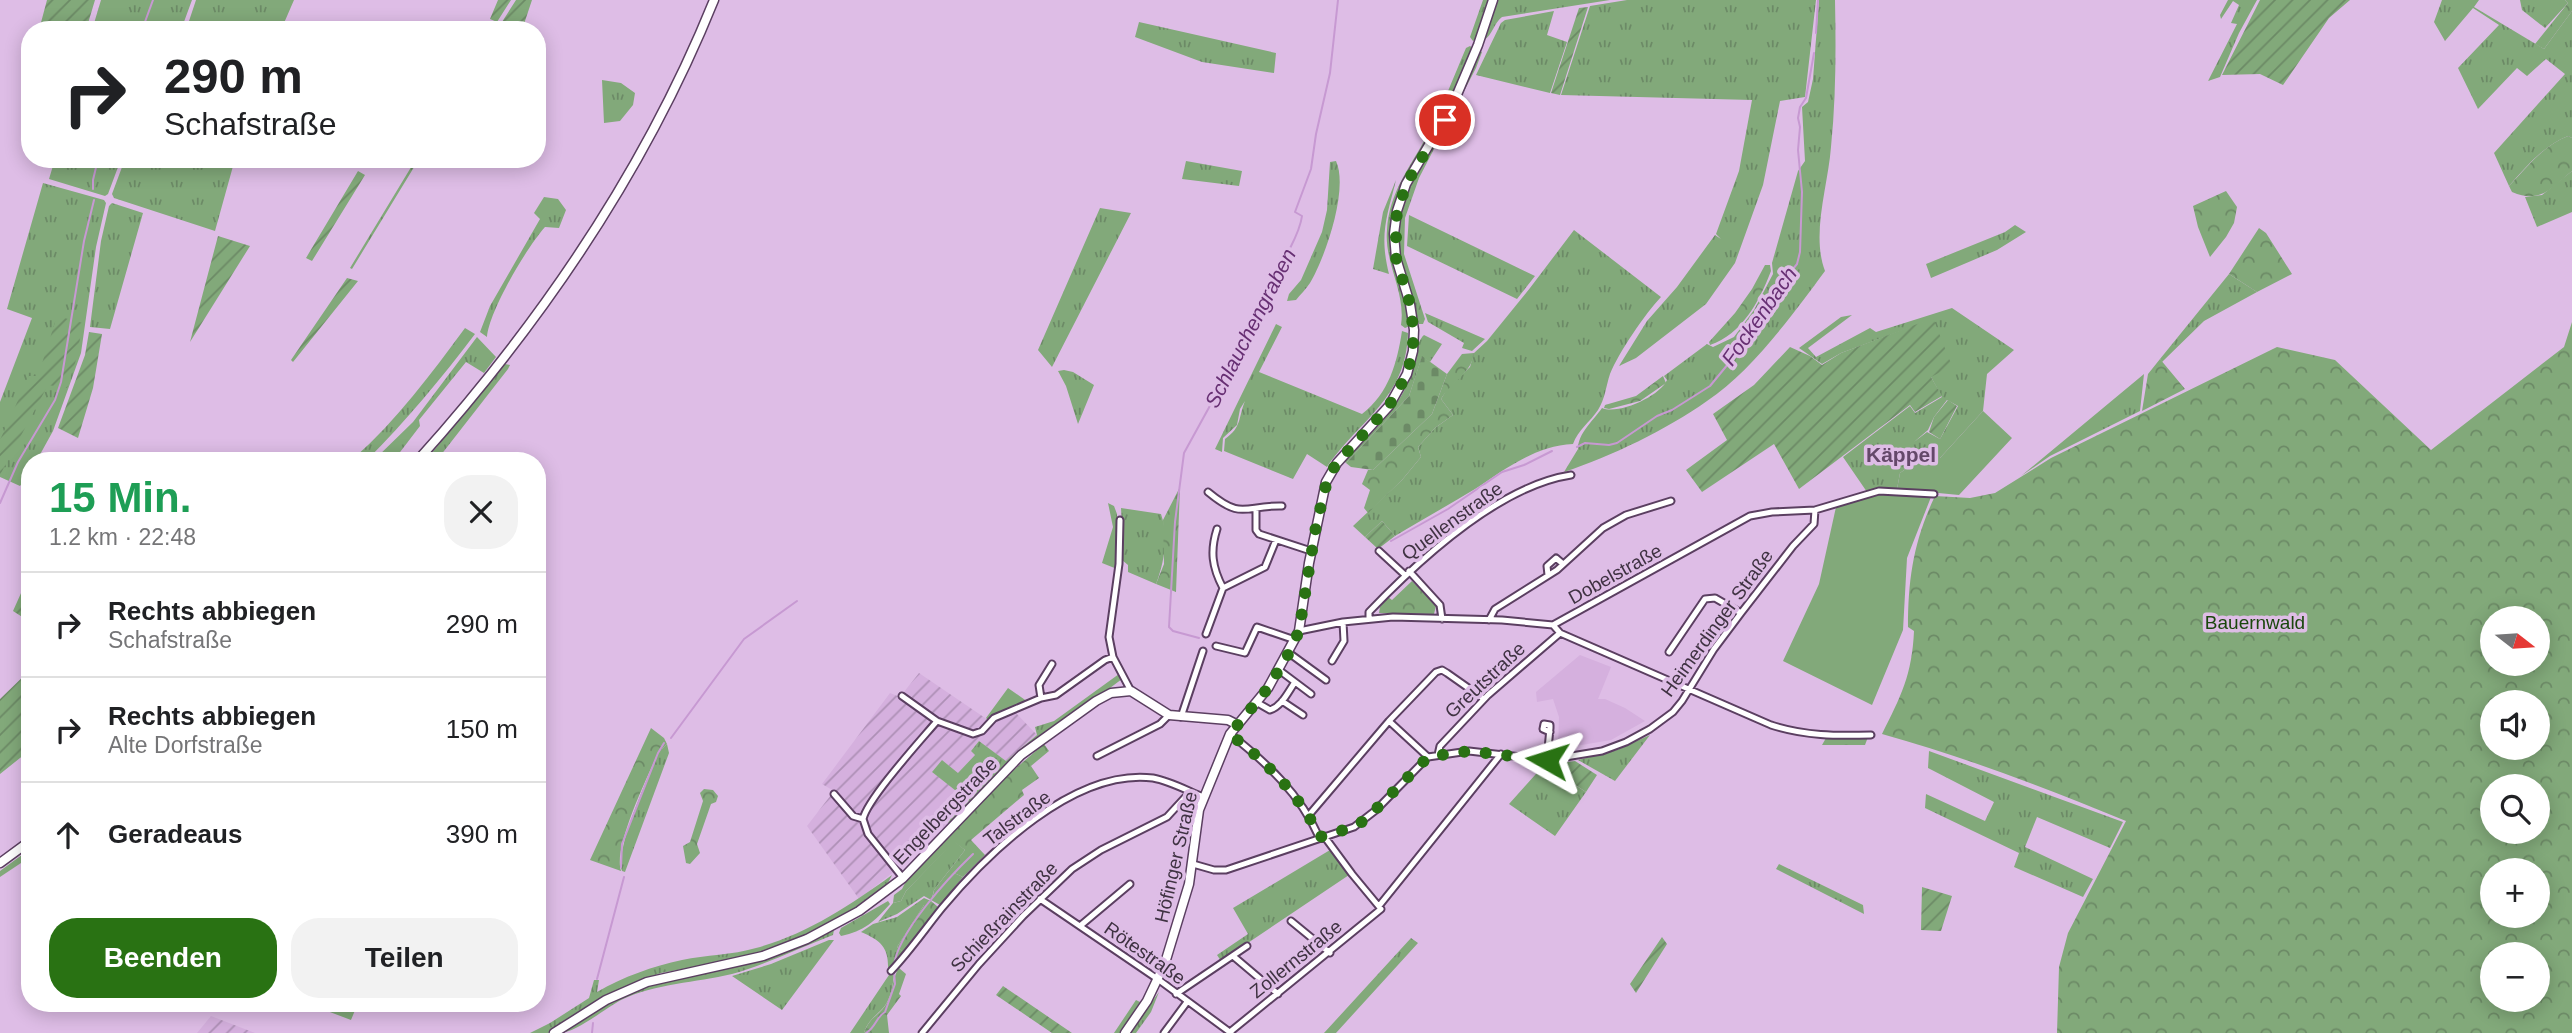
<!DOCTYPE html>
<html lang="de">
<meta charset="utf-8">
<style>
:root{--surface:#fff;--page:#f2f2f2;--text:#202124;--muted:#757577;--line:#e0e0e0;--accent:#297213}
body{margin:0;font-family:Arial,sans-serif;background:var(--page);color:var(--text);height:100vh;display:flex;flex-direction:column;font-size:26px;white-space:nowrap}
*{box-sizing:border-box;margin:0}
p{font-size:23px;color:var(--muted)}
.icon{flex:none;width:38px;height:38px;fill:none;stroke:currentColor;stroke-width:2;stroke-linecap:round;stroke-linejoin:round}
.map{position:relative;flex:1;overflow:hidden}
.details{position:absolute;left:21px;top:452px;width:525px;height:560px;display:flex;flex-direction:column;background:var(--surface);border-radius:28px;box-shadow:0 4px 18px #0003}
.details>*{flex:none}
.guide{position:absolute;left:21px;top:21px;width:525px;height:147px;border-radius:28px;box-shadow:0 4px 18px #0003;background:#fff;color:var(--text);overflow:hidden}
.needle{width:46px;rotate:107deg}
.tools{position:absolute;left:2480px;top:606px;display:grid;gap:14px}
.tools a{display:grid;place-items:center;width:70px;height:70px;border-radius:50%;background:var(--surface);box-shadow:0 4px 18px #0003;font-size:35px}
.pin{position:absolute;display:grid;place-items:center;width:60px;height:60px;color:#fff;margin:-30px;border:4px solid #fff;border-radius:50%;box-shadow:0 2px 7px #0007}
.me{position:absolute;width:77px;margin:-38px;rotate:276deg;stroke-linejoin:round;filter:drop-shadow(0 0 5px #0008)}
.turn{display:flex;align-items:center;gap:24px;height:147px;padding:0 28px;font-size:32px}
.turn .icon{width:91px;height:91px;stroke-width:2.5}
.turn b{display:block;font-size:49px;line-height:60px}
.round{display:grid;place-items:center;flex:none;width:74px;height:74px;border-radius:28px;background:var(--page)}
.overview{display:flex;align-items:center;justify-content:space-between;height:119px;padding:0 28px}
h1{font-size:42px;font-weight:700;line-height:52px;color:#1e9e55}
.primary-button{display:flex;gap:14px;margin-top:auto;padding:14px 28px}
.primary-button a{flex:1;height:80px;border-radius:28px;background:var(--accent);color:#fff;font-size:28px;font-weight:700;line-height:80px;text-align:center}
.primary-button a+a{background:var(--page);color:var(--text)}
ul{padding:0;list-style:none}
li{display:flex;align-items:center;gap:21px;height:105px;padding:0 28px;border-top:2px solid var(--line)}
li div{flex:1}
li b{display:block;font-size:26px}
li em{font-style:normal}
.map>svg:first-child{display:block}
</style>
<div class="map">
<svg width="2572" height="1033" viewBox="0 0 2572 1033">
<defs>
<pattern id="industrial-furrows" width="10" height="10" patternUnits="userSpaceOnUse" patternTransform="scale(1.75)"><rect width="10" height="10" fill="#d5b0de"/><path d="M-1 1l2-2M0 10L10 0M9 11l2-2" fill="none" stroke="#ae90b6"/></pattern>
<pattern id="grass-tufts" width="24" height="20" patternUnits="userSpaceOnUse" patternTransform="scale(1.75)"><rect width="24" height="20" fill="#82a97a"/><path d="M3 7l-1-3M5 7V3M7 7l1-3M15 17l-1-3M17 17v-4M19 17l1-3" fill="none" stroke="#6c8a66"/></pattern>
<pattern id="forest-crowns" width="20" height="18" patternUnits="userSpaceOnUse" patternTransform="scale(1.75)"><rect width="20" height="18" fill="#82a97a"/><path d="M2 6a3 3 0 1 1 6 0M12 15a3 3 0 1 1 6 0" fill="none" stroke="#6c8a66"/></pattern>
<pattern id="cemetery-stones" width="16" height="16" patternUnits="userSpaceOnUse" patternTransform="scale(1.75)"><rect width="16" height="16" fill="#82a97a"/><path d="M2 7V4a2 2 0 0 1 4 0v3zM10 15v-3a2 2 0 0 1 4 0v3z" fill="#6c8a66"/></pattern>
<pattern id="garden-furrows" width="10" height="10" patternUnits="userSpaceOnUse" patternTransform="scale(1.75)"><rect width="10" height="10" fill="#82a97a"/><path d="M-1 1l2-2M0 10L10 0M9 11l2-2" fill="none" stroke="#6c8a66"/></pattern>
</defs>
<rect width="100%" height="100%" fill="#debde6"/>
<path fill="#d5b0de" d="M1580,655L1611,667L1598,699H1605L1625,708L1645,721L1611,740L1558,749L1559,717L1553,699L1537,702L1536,692Z"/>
<path fill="url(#industrial-furrows)" d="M919,673L991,722L1014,711L1037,735L1006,761L979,741L971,751L975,755L958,773L942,760L932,772L966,798L945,820L949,824L933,841L859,899L807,826L834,791L822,784L890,693L900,697Z
M211,1016L255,1033H197Z"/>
<path fill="url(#grass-tufts)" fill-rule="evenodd" d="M101,0H192L181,30H92Z
M196,0H294L281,30H186Z
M1483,0H1490L1477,39L1473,41L1470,37Z
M1497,0H1610L1502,17C1494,23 1492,36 1484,40Z
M1627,0H1816L1805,97L1780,101L1763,185L1735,263L1706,304L1636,358L1619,366L1647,321L1677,287L1715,235L1721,239L1716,234L1739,171L1752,100L1561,95L1590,6Z
M1819,0H1835C1836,49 1836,98 1831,147C1828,186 1811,234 1825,271C1794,313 1751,372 1707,401C1666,430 1612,456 1564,472L1578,449C1578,433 1593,421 1602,408C1619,415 1660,396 1667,380L1664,376L1707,344L1713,347L1734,337L1754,310L1773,274L1772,263L1798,171L1805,161L1802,107L1808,102L1813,79Z
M2228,0H2257L2239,33L2220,77L2208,81L2237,24L2231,23L2239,5L2233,1L2221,19L2220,15Z
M2442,0H2479L2474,7L2544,49L2572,11V138L2568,136C2543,146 2527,166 2509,186L2494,153L2565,74L2546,59L2527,76L2517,68L2478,109L2458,68L2499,25L2473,8L2445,41L2434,22Z
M2520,0H2565L2568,3L2545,28L2522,10Z
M1554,11L1547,35L1567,42L1550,93L1476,75L1501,23L1505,20Z
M1139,22L1276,53L1274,73L1202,62L1135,37Z
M1470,46L1473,48L1452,100L1400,192L1394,264L1405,298L1410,326L1405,328L1401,325C1406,292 1384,263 1387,230C1389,191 1412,165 1429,132C1443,105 1454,76 1466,48Z
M1480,51L1482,52L1476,68L1419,178L1405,218L1404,254L1425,319L1423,324H1419C1412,314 1410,297 1406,284C1385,205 1413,184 1449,120C1461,98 1471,74 1480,51Z
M602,80L621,83L635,93L633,105L620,121L604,123Z
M55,159H121L108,194L105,196L49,179Z
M125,159H235L215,231L114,198L112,194Z
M416,159H419L352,269L350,268Z
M1186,161L1242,171L1239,186L1182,179Z
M1336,161C1349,189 1325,258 1310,283C1306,289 1300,295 1296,300L1287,301L1289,294L1301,280L1322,232L1327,210L1330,162Z
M2572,171V212L2537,227L2525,197L2542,195Z
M1396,180C1387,217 1379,234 1389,274L1373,269L1383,212Z
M43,183L104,200L106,203L96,247L81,353L53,431L37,460H30V473L20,486L0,477V402L32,318L7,309Z
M544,197L558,199L566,210L559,228L545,227C527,247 489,311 487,337L480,332L490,306L540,219L534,213Z
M112,203L143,213L110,329L90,327L101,241L109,206Z
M1100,208L1131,213L1052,367L1038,350Z
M1409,215L1535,276L1517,299L1407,246Z
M2015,225L2026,232L1997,250L1931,278L1926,264L2005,232Z
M1574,230L1661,297C1645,314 1619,352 1610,374C1606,386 1605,399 1598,410C1590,422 1578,430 1573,444C1535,446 1505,469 1475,489C1449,505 1421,520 1395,536L1382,521L1365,537L1353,526L1402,480L1421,457L1418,447L1435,428L1453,415L1441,399L1447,389L1470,367L1474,353L1487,341L1530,288Z
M2229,274L2257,292L2204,321L2162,362L2160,359Z
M1952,308L2014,350L1987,374L1983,411L1939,459L1932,450L1900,473L1897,489L1867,492L1843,457L1910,406L1915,413L1942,397L1931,377L1933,319L1841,353L1822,364L1799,348L1841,317L1852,315L1808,348L1816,357L1870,328L1876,332ZM1947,400L1958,406L1940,439L1927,432L1914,442L1928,430L1934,417Z
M1425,313L1485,339L1472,351L1462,348L1464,343L1428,322Z
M1276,324L1282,327L1259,372L1362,414C1389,393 1397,363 1402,331L1408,333C1406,399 1360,419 1327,467L1307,454L1293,479L1224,451L1225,439C1242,427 1238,418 1245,401L1240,409L1237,425L1223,438L1222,452L1215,449Z
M465,328L475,334C441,379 406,421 367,460H356L354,458C397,420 431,374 465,328Z
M1424,335L1442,344L1430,362L1422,357L1409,396L1346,463L1344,461C1366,438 1393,415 1407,385C1413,372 1415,342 1424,335Z
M477,337L496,357L484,373L466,362L419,420L420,426L394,460H374L413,422Z
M505,364L510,365L508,369L437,460H426Z
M1064,370L1073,372L1094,385L1078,424L1066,386L1058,371Z
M2144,374L2140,411L2050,456L2021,476Z
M1108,503L1114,506L1117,514V569L1102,563L1113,527Z
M1121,508L1161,514C1169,537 1164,563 1156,584L1128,572V565L1122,560L1123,541Z
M1119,674L1122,679L1007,765L953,821L949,824L945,820L965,798L932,772L942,760L958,773L975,755L971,751L979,741L1006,761L1037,735L1035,727L1054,721Z
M1008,688L1028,702L988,720L986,718Z
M1650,735L1615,781L1578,760L1617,750Z
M667,744L669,753L625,872L622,871C615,847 648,779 658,753Z
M1929,751L2123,822L2110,848L2037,817L2025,847L2093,879L2083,897L2014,867L2019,853L1925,808L1926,794L1985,821L1994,802L1928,768Z
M1544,765L1586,792L1555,836L1509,804Z
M954,841L965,850L934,890L932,898L954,873L963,877L940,905L924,896L897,914L878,922L893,903L901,901L906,891Z
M30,849V857L0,877V871Z
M1330,850L1349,875L1221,961L1217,955L1248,934L1233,908Z
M1779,864L1863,905L1864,914L1776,869Z
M892,875L887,885L859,906L805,936L774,949L737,959L661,973L641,980L614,992L548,1033H530L550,1023L589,998L594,980H599L597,992C623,977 653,966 682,960C706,955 732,955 756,948C805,935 851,905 892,875Z
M924,898L931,901L928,905H924L897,947L903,952L888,971C889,948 882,941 861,932L873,924L897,917Z
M834,930L833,935C799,948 767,964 732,974C695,983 657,983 621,1000C606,1008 575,1033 560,1033L605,1004L647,984L762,960Z
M1411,938L1418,943L1336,1033H1324Z
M829,940H834L782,1010L732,976L771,964Z
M891,972L894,974C893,985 891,998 884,1007C876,1016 868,1020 864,1033H850Z
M1159,992L1151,1012L1136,1033H1130Z
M1136,1000L1140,1002L1120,1033H1114Z
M306,1003H358L351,1020Z"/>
<path fill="url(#forest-crowns)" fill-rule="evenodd" d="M2565,0H2572V11L2544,49L2535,44L2568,3Z
M2568,136L2572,138V171C2551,188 2541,204 2512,192L2509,186C2528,166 2543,146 2568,136Z
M2226,191L2237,207L2234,223L2226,237L2210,257L2198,227L2193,206Z
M2259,228L2266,233L2292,274L2257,292L2229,274Z
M1765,265H1770L1771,271C1759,302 1742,334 1710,345L1709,342L1735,313L1752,289Z
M2572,322V1033H2057L2059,967L2068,933L2126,821C2046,788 1965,757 1882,734C1901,696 1912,675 1914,631L1908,627C1908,578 1914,540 1935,496L1970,498L1995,493L2051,458L2277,347L2335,360L2431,450L2564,347ZM2492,618H2538V663H2492ZM2492,702H2538V747H2492ZM2492,786H2538V831H2492ZM2492,870H2538V915H2492ZM2492,954H2538V999H2492Z
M1474,353C1472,373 1451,382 1441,399L1453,415L1435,428L1418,447L1421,457L1402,480L1368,513L1364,508L1370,490L1362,484L1368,470H1373L1432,414L1447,374L1462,354Z
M2160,359L2185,389L2142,411L2148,374Z
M1663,376L1666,383L1640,401L1609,409L1604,408L1605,405L1636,396Z
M1180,487L1176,592L1156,584L1164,564L1163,520Z
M1412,581L1436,606L1434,614L1379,613L1380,607L1388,597L1392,600Z
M651,728L664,738L667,744L658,753C647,778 613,847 621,871L590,860Z
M1868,737L1865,745H1822L1826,738Z
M1044,744L1049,751L1031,766L1039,778L1022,790L1024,795L971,840L985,855L963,877L954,873L932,900L934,890L965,850L954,842L906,891L901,901L893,903L894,895L902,889L907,879L1002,780Z
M704,789L713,790L718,796L716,802L711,804L697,844L700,853L690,864L686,863L683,846L690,842L703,801L700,793Z
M888,901L890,904C874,922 864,931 841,936L839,933L841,928Z
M931,901L938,907L903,952L897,947L924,905Z
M899,968L906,974L899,994L901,996L887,1015L889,1033H864C869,1018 877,1017 885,1006C894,994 891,979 899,968Z"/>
<path fill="url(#cemetery-stones)" d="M1422,356L1447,374L1432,414L1373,470L1351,467L1346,463L1409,396Z"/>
<path fill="url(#garden-furrows)" d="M47,0H95L86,30H39Z
M498,0H511L497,22L490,19Z
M516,0H532L524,24L502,22Z
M2260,0H2350L2329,18L2283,85L2260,74L2222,75Z
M1588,7L1560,95L1551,93L1579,8Z
M358,171L365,175L312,261L306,258Z
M218,236L250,246L190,342Z
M347,278L358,281L293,362L291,360Z
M57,316L83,323L76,360L67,388L48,385L0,475V440L29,376H38Z
M1933,318L1952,366L1931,377L1942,396L1915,412L1910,405L1799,489L1774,444L1702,492L1686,470L1727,440L1713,414L1754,385L1790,347L1810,356L1822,365L1841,353Z
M89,332L102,334L93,388L78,438L58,428L85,355Z
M1948,400L1957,406L1940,439L1929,432L1934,417Z
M1382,521L1395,536L1378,549L1365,537Z
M30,573V622L13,611Z
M30,670V750L0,774V699Z
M1575,761L1597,775L1586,792L1545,765Z
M1922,887L1952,896L1941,931L1921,930Z
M1662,937L1667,944L1636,993L1630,984Z
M1003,986L1072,1033H1052L996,995Z"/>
<path fill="#82a97a" d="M1983,411L2012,438L1959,495L1897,489L1900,473L1932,450L1940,458Z
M1875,493L1915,494L1931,497L1907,558L1903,630L1872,705L1783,661L1819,584L1836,507Z"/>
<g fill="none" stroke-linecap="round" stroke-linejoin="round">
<path stroke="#c799d2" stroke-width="2" d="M142,30L153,0
M1816,33L1818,0
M93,189V180L98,159
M1577,447L1585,443L1609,445L1617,443L1657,416L1672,410L1710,386L1733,358L1743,335L1757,318L1763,306L1797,264L1800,252L1802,192L1798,150L1800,127L1798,118L1800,107L1806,98L1814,53
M0,503L18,462L55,400L61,382L84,241L94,200
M1391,541L1448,509L1502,472L1524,465L1552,451
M1199,638L1173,631L1169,627L1175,522L1184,453L1278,282C1280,258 1299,240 1302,216L1295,212L1311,169L1316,134L1330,73L1338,0
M671,738L744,639L797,601
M621,867L622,844L658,753L664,743
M894,966C897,933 949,877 973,854
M597,979L624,877
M592,1033L593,1023
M866,1033C876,1027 876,1017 885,1012L895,984L894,971"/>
<defs>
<path id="street" d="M1208,492C1243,521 1244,505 1282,506
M1256,510V530L1259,534L1311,551
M1120,520L1119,564L1109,637L1113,657L1131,691
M1379,551L1405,575
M1409,571L1440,605L1442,619
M1548,575L1547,566L1556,558L1563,564
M1223,588L1265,567L1276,540
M1369,618V612C1419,560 1498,486 1571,475
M1489,620L1495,609L1557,570L1603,528L1626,515L1671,501
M1553,625L1560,633L1771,725C1805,736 1836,736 1871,735
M1299,631L1343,622L1393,617L1502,620L1553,625L1750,516L1772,512L1815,510L1879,491L1934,494
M1206,634L1223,588C1212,567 1210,551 1217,529
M1216,646L1245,653L1257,627L1295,640
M1669,652L1705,599L1715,598L1741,613
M1289,653L1326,680
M1332,661L1344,641L1343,622
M1295,682L1311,694
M902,696L937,721L973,734L982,731L994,718L1041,698L1056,695L1105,660L1113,657
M1041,698L1039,685L1052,664
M1282,701L1303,715
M1256,702L1270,710C1282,706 1288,692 1295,682L1279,670
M1181,717L1203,651
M1389,721L1428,757
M1230,734C1267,763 1300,794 1319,837
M1438,755L1440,746L1488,695L1560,633
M1097,756L1160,724L1169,715
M1547,760L1550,728V725L1544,724L1543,729L1550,732
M834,794L853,816L863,819
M1309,815L1389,721L1436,672L1442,670L1447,673L1484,699
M1193,864L1214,870H1226L1354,827L1376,810L1428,757L1469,751L1547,760L1602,751L1626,742L1650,729L1673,712L1682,701L1714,649L1741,613L1793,546L1814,524L1815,510
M903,878L868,834L863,819C868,798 921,740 937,721
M1040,899L1159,980L1231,1033
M1379,906L1501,754
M1291,921L1330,953
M1080,926L1130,884
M1233,956L1278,994
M891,971C910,951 925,929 942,908C988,853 1074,768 1153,778C1170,781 1188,791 1203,797
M1176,994L1247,946
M1230,1032L1381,909L1352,874L1324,836
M922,1033L979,964L1023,916L1072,869L1101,850L1167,817L1190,792
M1164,1033L1187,1002"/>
<path id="secondary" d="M418,460C541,323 645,171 714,0
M0,863L30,841
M554,1033L606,1000L647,982L763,956L807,939L859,911L903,878L1021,755L1096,701L1111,693L1131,691L1169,715L1228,720L1236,724
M1125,1033L1147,1001L1165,963L1189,884L1199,810L1230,734L1268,688L1299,631L1309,563L1326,482L1337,463L1389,406L1407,374L1413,351L1414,330L1410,304L1396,258L1394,234L1397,211L1406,184L1453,104L1478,45L1493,0"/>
</defs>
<use href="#street" stroke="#5b3f61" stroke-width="9"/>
<use href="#secondary" stroke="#5b3f61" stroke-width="11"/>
<use href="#street" stroke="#fff" stroke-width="5"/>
<use href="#secondary" stroke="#fff" stroke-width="8"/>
</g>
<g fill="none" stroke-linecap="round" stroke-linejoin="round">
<path stroke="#297213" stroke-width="12" stroke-dasharray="0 21.6" d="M1445,120L1406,184L1396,218V258L1410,304L1413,327V351L1407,374L1389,406L1337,463L1328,477L1316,526L1299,631L1289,653L1268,688L1230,734C1267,763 1299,794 1320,837L1354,827L1366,819L1428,757L1469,751L1547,760"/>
</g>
<g text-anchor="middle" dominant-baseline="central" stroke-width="7" stroke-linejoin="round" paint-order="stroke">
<g font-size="19" fill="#3f3242" stroke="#debde6">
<text transform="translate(1452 521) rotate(-36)">Quellenstraße</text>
<text transform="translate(1615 574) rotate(-29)">Dobelstraße</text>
<text transform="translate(1717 623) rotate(-54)">Heimerdinger Straße</text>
<text transform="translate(1485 680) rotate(-43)">Greutstraße</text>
<text transform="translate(945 811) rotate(-46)">Engelbergstraße</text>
<text transform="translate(1017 818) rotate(-37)">Talstraße</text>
<text transform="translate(1176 857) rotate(-77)">Höfinger Straße</text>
<text transform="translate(1004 917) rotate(-46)">Schießrainstraße</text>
<text transform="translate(1145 953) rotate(35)">Rötestraße</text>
<text transform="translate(1296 959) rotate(-39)">Zollernstraße</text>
</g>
<g font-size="19" fill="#1a470d" stroke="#debde6">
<text x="2255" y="622">Bauernwald</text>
</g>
<g font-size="21" font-style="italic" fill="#672f73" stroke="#debde6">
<text transform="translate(1759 316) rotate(-55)">Fockenbach</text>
<text transform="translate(1250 328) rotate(-63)">Schlauchengraben</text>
</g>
<g font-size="21" font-weight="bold" fill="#64486a" stroke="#debde6">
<text x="1901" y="454">Käppel</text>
</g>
</g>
</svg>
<div class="tools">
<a><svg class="needle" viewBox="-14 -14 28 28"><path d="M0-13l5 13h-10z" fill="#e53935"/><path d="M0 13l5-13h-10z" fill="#757577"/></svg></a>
<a><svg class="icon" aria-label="sound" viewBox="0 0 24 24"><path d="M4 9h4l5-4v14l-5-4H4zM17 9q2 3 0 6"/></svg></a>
<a><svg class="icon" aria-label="search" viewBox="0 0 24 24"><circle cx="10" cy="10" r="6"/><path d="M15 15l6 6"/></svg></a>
<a>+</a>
<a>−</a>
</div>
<div class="pin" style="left:1445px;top:120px;background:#d93025"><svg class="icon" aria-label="arrive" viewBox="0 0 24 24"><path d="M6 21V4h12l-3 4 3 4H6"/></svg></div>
<svg class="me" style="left:1547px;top:760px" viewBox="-20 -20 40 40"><path d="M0-17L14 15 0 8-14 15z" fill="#297213" stroke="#fff" stroke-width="4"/></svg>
<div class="guide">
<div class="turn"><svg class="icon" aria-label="right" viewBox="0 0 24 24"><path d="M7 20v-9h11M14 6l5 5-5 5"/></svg><div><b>290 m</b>Schafstraße</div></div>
</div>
<section class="details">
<div class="overview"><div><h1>15 Min.</h1><p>1.2 km · 22:48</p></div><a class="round"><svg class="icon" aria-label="close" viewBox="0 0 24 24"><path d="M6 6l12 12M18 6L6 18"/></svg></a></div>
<ul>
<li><svg class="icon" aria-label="right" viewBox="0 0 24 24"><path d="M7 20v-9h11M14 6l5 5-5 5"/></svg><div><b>Rechts abbiegen</b><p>Schafstraße</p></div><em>290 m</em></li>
<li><svg class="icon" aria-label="right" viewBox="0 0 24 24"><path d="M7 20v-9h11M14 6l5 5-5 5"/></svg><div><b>Rechts abbiegen</b><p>Alte Dorfstraße</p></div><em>150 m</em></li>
<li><svg class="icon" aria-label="ahead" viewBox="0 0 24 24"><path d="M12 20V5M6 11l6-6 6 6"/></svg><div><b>Geradeaus</b></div><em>390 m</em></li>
</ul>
<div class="primary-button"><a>Beenden</a><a>Teilen</a></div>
</section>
</div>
